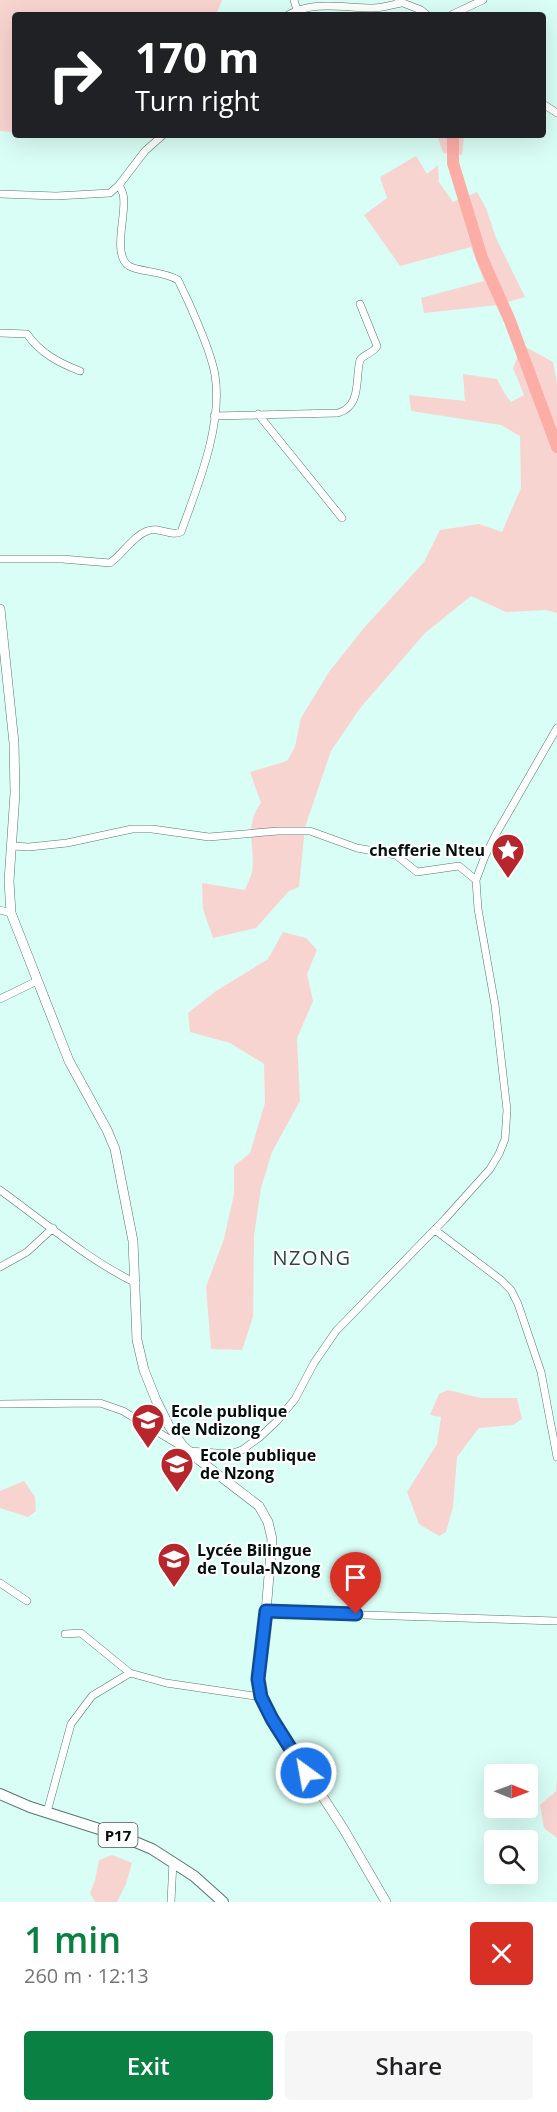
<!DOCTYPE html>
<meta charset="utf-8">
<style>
:root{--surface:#fff;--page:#f6f6f6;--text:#202124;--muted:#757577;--accent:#0b8043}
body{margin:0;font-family:"Open Sans",sans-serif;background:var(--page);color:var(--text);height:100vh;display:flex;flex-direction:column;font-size:22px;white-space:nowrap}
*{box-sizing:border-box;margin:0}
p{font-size:20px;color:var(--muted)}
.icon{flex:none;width:33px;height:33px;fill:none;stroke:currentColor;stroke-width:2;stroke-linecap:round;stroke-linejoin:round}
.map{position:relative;height:1902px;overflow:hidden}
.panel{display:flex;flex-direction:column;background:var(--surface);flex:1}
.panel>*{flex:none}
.hud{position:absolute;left:12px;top:12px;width:534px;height:126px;border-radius:6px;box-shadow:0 6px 24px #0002;background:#202124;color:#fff;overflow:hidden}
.needle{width:39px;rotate:91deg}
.tools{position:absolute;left:484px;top:1764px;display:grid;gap:12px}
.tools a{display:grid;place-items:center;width:54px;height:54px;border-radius:6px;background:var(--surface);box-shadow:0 6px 24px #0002;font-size:30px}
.pin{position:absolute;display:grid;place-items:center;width:51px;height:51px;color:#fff;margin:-62px -26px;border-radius:50% 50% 50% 0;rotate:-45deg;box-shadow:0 0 6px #0007}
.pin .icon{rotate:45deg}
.me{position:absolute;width:66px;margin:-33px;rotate:328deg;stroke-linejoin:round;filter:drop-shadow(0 0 4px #0008)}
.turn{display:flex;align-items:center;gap:21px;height:126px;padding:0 24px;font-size:27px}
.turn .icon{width:78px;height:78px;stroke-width:2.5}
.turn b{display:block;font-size:42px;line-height:51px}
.round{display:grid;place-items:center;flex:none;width:63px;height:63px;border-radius:6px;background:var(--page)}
.overview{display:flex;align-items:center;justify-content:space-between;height:102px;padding:0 24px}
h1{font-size:36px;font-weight:600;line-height:45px;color:var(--accent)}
.cta{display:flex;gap:12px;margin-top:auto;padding:12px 24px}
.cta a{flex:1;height:69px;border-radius:6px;background:var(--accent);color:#fff;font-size:24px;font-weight:600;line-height:69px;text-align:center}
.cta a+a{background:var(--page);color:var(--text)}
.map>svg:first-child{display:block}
</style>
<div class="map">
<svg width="557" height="1902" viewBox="0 0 557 1902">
<rect width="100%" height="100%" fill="#d9fef5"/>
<path fill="#f8d4d1" d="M0,0H222L216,15H15V132L0,131Z
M437,135H464L462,155L443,153Z
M416,156L427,174L438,165L439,182L453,202L477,192L486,208L496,238L525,297L498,305L424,313L421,298L484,281L471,247L400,266L364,215L387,198L380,177Z
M522,345L553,362L557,384V613L546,610L506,612L471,596L425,633L361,707L331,751L305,827L299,887L289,891L256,928L213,938L203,909L202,883L245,890C247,884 251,878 252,872C256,846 243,828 261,803L250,772L287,761L295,747L301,718L329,672L363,629L424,562L440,530L479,524L502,532L521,488L520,436L501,425L411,411L409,395L465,401L463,374L497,379L505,394L511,402L524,395L513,368Z
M283,932L306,938L317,950L307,974L313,1001L297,1038L300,1101L272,1152L261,1188L254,1236L253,1317L242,1350L211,1349L206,1287L224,1239L234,1194V1166L250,1153L265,1103L264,1064L230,1043L190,1032L188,1013L216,991L268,959Z
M448,1390L481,1398H517L522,1419L513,1425L479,1428L457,1457L453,1507L446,1532L439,1536L419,1524L407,1492L437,1444L441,1417L430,1415L439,1394Z
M24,1481L35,1497L36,1511L28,1517L0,1508V1491Z
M557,1778V1838L544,1828L540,1805L556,1791Z
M112,1855L132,1863L126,1884L117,1902H95L90,1893L95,1880L99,1860Z"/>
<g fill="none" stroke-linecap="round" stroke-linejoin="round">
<path stroke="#fcada6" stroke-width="12" d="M453,135V163L482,258L510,321L557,447"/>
<defs>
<path id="street" d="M294,0L297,10
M398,1L421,10L427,15
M288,15C314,0 344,8 373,8C382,8 391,5 401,3
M451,15L483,0
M543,104L557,113
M0,194L56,196L110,193L119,185L145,151L163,135
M0,333L27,334C40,353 59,363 80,371
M258,414L342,518
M214,416L338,413C362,406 355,379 360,360C364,354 374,353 377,346L360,304
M0,559H62L110,563C123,554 132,537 147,531C159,526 171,537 181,532C198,485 223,425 215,375C211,351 189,302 178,280C163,271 139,272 129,266C111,254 128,211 123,194C122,191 121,188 119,185
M12,846L29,847L67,843L132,829H152L209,837L278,831H310L357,848L396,855L417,872L459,866L476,880
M0,910L11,913
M0,999L37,981
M0,1190C43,1221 88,1260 136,1283
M435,1230L501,1280L511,1290L518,1304L541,1372L557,1457
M0,1267L27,1252L53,1228
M0,1404L100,1403L123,1411L189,1451L230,1454L242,1450L260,1437L277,1421L295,1399L314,1363L336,1331L445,1219L490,1169L499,1154L505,1139L507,1110L495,1005L478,909L476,880L485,856L496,834L557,728
M0,1583L27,1601
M266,1612L557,1621
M65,1634L81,1633L130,1673
M47,1812L71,1724L92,1696L130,1673L166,1683L261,1697
M171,1902L173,1861"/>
<path id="secondary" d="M0,609L14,743L15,793L9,881L11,913L69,1061L107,1130L115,1149L133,1241L137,1340L144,1370L156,1400L169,1426L183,1446L199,1460L259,1506L268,1522L272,1539L266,1612L258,1679L261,1697L272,1719L343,1828L386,1902"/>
<path id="primary" d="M0,1794L30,1807L121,1836L152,1849L194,1876L223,1902"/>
</defs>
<use href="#street" stroke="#55776f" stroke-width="8"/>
<use href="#secondary" stroke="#55776f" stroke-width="10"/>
<use href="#primary" stroke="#55776f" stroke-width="12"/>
<use href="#street" stroke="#fff" stroke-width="7"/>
<use href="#secondary" stroke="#fff" stroke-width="9"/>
<use href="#primary" stroke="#fff" stroke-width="10"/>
</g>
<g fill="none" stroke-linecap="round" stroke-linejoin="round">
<defs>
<path id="route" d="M306,1773L272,1719L261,1697L258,1679L266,1611L356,1614"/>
</defs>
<use href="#route" stroke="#114b97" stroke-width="15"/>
<use href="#route" stroke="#1a73e8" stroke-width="10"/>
</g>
<defs>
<symbol id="sight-pin" viewBox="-11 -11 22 30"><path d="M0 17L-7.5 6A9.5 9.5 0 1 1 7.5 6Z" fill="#b7262c" stroke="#fff"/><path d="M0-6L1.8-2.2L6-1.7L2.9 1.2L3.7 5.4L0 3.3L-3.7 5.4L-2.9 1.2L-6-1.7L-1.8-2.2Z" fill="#fff"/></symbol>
<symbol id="school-pin" viewBox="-11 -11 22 30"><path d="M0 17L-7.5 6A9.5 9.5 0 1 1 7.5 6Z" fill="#b7262c" stroke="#fff"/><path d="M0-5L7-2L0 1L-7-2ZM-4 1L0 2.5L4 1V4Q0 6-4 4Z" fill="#fff"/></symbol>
</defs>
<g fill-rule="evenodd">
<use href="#sight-pin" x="489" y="831" width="38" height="52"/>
<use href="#school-pin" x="129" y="1401" width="38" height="52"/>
<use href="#school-pin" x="158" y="1445" width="38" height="52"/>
<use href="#school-pin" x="155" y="1540" width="38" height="52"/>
</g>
<g text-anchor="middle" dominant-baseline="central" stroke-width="4.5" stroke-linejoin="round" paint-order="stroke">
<rect fill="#fff" stroke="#4f5755" stroke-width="1.5" x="98.5" y="1823" width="39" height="24" rx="4.5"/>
<g font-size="15" font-weight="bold" fill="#030f0c">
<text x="118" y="1835">P17</text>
</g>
<g font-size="16" font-weight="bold" fill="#030f0c" stroke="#fff" text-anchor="start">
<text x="485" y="850" text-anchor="end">chefferie Nteu</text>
<text x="171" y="1411">Ecole publique<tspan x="171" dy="18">de Ndizong</tspan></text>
<text x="200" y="1455">Ecole publique<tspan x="200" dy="18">de Nzong</tspan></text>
<text x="197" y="1550">Lycée Bilingue<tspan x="197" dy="18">de Toula-Nzong</tspan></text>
</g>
<g font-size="20" letter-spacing="1.5" fill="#284942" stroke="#fff">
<text x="312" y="1257">NZONG</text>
</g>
</g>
</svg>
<div class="tools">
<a><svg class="needle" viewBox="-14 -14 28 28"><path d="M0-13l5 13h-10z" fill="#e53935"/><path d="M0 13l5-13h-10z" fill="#757577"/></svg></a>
<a><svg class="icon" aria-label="search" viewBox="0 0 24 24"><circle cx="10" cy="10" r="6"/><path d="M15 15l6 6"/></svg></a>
</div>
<div class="pin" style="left:356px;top:1614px;background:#d93025"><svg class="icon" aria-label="arrive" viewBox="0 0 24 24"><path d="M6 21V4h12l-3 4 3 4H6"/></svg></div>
<svg class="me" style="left:306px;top:1773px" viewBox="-20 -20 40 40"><circle r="17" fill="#1a73e8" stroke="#fff" stroke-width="3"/><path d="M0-11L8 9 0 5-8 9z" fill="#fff"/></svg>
<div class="hud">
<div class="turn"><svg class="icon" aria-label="right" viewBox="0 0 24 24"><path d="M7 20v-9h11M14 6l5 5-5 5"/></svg><div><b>170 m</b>Turn right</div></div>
</div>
</div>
<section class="panel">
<div class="overview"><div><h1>1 min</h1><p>260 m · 12:13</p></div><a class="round" style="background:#d93025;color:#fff"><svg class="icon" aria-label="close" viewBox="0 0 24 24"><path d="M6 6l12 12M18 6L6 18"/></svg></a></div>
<div class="cta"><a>Exit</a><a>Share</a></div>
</section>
